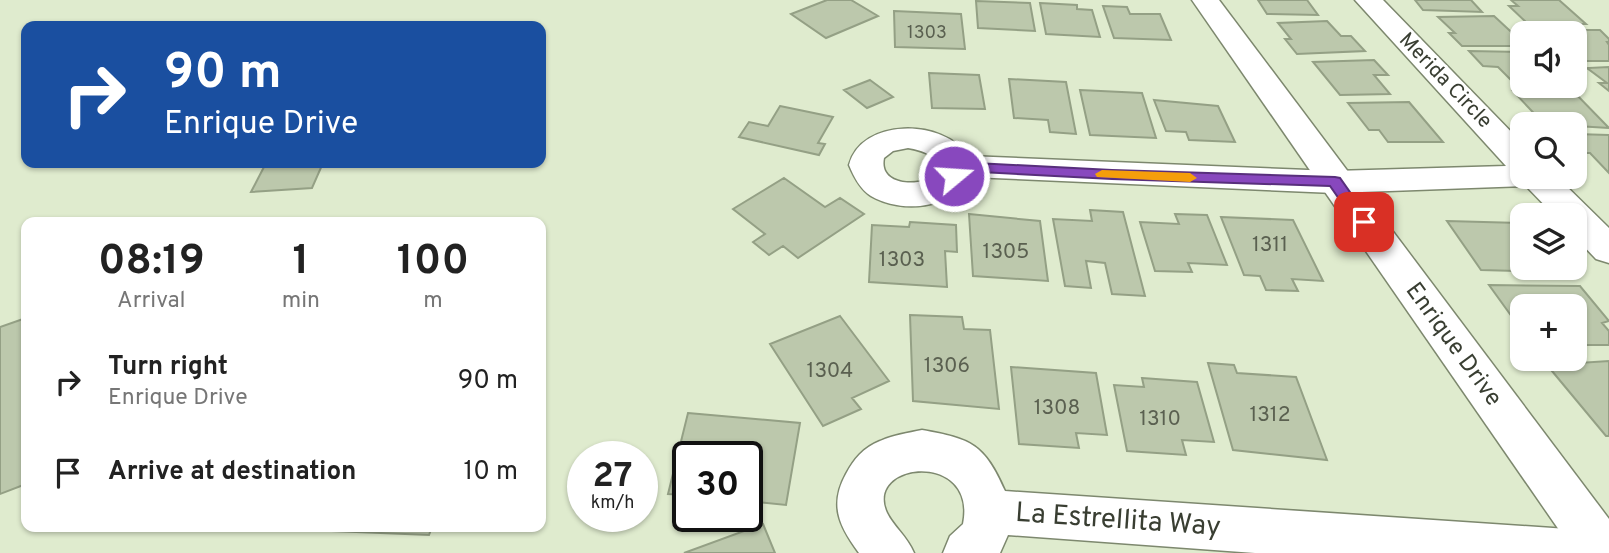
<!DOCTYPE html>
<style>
:root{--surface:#fff;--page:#f6f6f6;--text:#222;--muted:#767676}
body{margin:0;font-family:Overpass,sans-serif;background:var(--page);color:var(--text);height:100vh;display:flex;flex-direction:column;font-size:26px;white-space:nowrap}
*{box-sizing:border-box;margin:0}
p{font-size:23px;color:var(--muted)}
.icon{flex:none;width:38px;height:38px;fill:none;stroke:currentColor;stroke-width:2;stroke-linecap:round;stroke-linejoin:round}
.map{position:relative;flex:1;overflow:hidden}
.panel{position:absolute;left:21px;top:217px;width:525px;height:315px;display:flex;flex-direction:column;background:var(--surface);border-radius:14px;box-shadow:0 2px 5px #0004}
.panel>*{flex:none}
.guide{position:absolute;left:21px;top:21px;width:525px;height:147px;border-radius:14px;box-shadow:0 2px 5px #0004;background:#1a4fa0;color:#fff;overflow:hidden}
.buttons{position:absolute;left:1510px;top:21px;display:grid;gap:14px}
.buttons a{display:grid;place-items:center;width:77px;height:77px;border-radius:14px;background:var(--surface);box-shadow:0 2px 5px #0004;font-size:35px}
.speed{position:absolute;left:567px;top:441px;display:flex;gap:14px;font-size:35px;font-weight:700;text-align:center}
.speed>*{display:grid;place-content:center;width:91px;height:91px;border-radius:50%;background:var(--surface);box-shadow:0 2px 5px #0004;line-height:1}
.speed small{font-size:18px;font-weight:400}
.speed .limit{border:4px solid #111;border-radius:10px;background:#fff;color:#111}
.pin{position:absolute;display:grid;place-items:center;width:60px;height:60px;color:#fff;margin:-30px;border-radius:14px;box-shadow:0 4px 10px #0006}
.me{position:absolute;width:77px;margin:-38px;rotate:72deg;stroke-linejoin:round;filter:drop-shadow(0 0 5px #0008)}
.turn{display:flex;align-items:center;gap:24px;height:147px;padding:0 28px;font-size:32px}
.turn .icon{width:91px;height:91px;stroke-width:2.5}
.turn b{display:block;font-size:49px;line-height:60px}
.eta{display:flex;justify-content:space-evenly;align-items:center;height:119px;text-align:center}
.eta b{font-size:42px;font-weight:700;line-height:49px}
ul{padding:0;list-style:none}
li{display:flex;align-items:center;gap:21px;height:91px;padding:0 28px}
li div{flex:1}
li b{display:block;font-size:26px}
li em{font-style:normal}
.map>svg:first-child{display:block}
</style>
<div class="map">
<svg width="1609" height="553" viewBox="0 0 1609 553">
<rect width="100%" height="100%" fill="#dfebce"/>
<path fill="#bcc8ac" stroke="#94a085" stroke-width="2" d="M827,0H851L878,16L826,38L791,14Z
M1258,0H1307L1318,15L1267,14Z
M1415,0H1471L1482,12L1423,10Z
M1511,0H1559L1586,24H1528L1509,6H1518Z
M976,1L1030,3L1035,31L978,28Z
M1040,3L1077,5V9L1092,10L1100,37L1046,34Z
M1103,6L1127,7L1130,14H1160L1171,40L1114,38Z
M894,11L961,14L965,49L895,47Z
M1494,16L1522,42V46H1462L1449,33H1455L1438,17Z
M1327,21L1341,36H1351L1365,51L1297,54L1285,39H1291L1278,23Z
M1534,30H1600L1609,39V42H1607L1609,45V61H1575V33H1537Z
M1469,51L1522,52V84L1514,83L1498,67L1483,66Z
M1374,60L1388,75H1374L1390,94L1340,95L1313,62Z
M1609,67V91L1599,83H1607L1587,68Z
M929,73L979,75L985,109L932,108Z
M1009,79L1066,82L1076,134L1050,132L1048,120L1014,118Z
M870,80L893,97L867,108L844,90Z
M1080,90L1142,93L1156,138L1090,135Z
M1513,91H1573L1609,128L1544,124Z
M1154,100L1218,106L1235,142L1189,140L1186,132L1166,131Z
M1409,102L1443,142H1388L1379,130H1369L1348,103Z
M780,106L833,117L818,143L825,144L819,155L739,137L749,122L768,126Z
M1575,134L1609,135V173L1590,153H1575Z
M266,163H323L312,188L251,192Z
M784,178L825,207L840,198L864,214L798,258L783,246L769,255L753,242L765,234L733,209Z
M1090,210L1123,212L1145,296L1112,294L1105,263L1086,261L1091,288L1065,286L1053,219L1092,221Z
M969,214L1040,221L1048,281L973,276Z
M1175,214L1207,215L1227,265L1188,263L1192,272L1155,271L1140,222L1179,224Z
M1221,217L1293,220L1323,281L1292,279L1298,291L1266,290L1260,276L1244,275Z
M1447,221L1520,223L1522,226V268H1556L1559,272L1481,270Z
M910,222L956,225L957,252L945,251L947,287L869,282L872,225L909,227Z
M1489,285L1580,286L1609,321L1602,323L1609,331V345H1575V306H1522V321H1515Z
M910,315L962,317L964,329L990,330L999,409L913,401Z
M840,316L889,381L852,398L861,409L823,426L770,344Z
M26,318V484L0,494V327Z
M1609,361V436H1606L1547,365Z
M1208,363L1234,365L1237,373L1296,377L1327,460L1233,450Z
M1011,367L1096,373L1107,435L1076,433L1079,448L1019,444Z
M1142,378L1197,382L1214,442L1182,440L1186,455L1127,451L1114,385L1144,387Z
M688,413L800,423L786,505L747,501V457H688V495L668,494Z
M763,524L775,553H684Z
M335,527H432L429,535L333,531Z"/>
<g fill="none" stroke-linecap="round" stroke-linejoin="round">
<defs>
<path id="minor" d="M1355,0H1383L1522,143V177H1557L1609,228V263L1596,259L1575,237V215H1554L1526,186L1334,193L970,177C951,209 902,214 871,196C860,189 854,177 849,165C861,118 943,118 968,156L1334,171L1506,166ZM908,148C925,151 940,156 937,175C921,187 878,187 884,158L893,151Z
M922,430C972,439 984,444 1005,491L1582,530L1600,536L1607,553H1255L1008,535L1000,553H943L950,536L963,524C978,450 863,461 887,513C893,526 907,536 914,553H859C839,526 829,505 846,474C854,459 863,448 880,441C893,435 908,433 922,430Z"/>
<path id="tertiary" d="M1192,0H1219L1609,519V553H1575Z"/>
</defs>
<use href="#minor" stroke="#7d886e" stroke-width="3"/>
<use href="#tertiary" stroke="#7d886e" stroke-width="3"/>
<use href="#minor" fill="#fff" fill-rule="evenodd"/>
<use href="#tertiary" fill="#fff" fill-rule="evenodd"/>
</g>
<path fill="#8848be" stroke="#582f7c" stroke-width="2" d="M956,162L1112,170L1335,177L1340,178L1371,222L1364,227L1358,226L1330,186L1112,179L962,171L959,179L954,181L947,176L949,166Z"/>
<path fill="#f59e0b" d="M1102,170L1190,173L1197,178L1190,182L1097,177L1095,174Z"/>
<g text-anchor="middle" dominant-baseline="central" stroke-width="5" stroke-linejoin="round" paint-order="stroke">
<g font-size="18" fill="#5a6050">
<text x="927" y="33">1303</text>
</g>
<g font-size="21" fill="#393e32" stroke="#fff">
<text transform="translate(1445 81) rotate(46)">Merida Circle</text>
</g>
<g font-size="21" fill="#5a6050">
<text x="1270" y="245">1311</text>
<text x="1006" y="252">1305</text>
<text x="902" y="260">1303</text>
<text x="947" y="366">1306</text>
<text x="830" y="371">1304</text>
<text x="1057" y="408">1308</text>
<text x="1270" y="415">1312</text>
<text x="1160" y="419">1310</text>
</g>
<g font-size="24" fill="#393e32" stroke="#fff">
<text transform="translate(1453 345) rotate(54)">Enrique Drive</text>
</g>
<g font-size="28" fill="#393e32" stroke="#fff">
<text transform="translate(1118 521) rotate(4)">La Estrellita Way</text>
</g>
</g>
</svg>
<div class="buttons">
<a><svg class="icon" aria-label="sound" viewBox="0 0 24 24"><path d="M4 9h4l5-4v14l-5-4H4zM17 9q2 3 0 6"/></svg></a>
<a><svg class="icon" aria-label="search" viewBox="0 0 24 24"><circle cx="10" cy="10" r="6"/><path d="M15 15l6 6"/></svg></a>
<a><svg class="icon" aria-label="layers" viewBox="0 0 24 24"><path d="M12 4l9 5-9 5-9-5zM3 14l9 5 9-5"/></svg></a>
<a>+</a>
</div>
<div class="speed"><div>27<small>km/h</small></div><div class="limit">30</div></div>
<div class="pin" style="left:1364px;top:222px;background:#d93025"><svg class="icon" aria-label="arrive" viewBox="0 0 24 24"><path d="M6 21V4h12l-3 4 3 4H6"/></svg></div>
<svg class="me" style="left:954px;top:176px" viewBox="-20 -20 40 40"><circle r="17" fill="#8848be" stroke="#fff" stroke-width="3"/><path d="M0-11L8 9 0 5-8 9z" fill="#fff"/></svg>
<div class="guide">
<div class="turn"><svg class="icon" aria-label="right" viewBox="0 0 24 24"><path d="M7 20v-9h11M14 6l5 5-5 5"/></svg><div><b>90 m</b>Enrique Drive</div></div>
</div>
<section class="panel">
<div class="eta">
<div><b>08:19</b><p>Arrival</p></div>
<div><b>1</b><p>min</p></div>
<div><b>100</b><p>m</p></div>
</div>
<ul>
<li><svg class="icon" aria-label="right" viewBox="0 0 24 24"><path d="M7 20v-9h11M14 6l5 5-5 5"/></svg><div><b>Turn right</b><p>Enrique Drive</p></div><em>90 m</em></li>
<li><svg class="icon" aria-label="arrive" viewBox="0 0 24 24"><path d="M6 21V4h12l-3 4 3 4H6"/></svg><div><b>Arrive at destination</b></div><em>10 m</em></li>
</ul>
</section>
</div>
